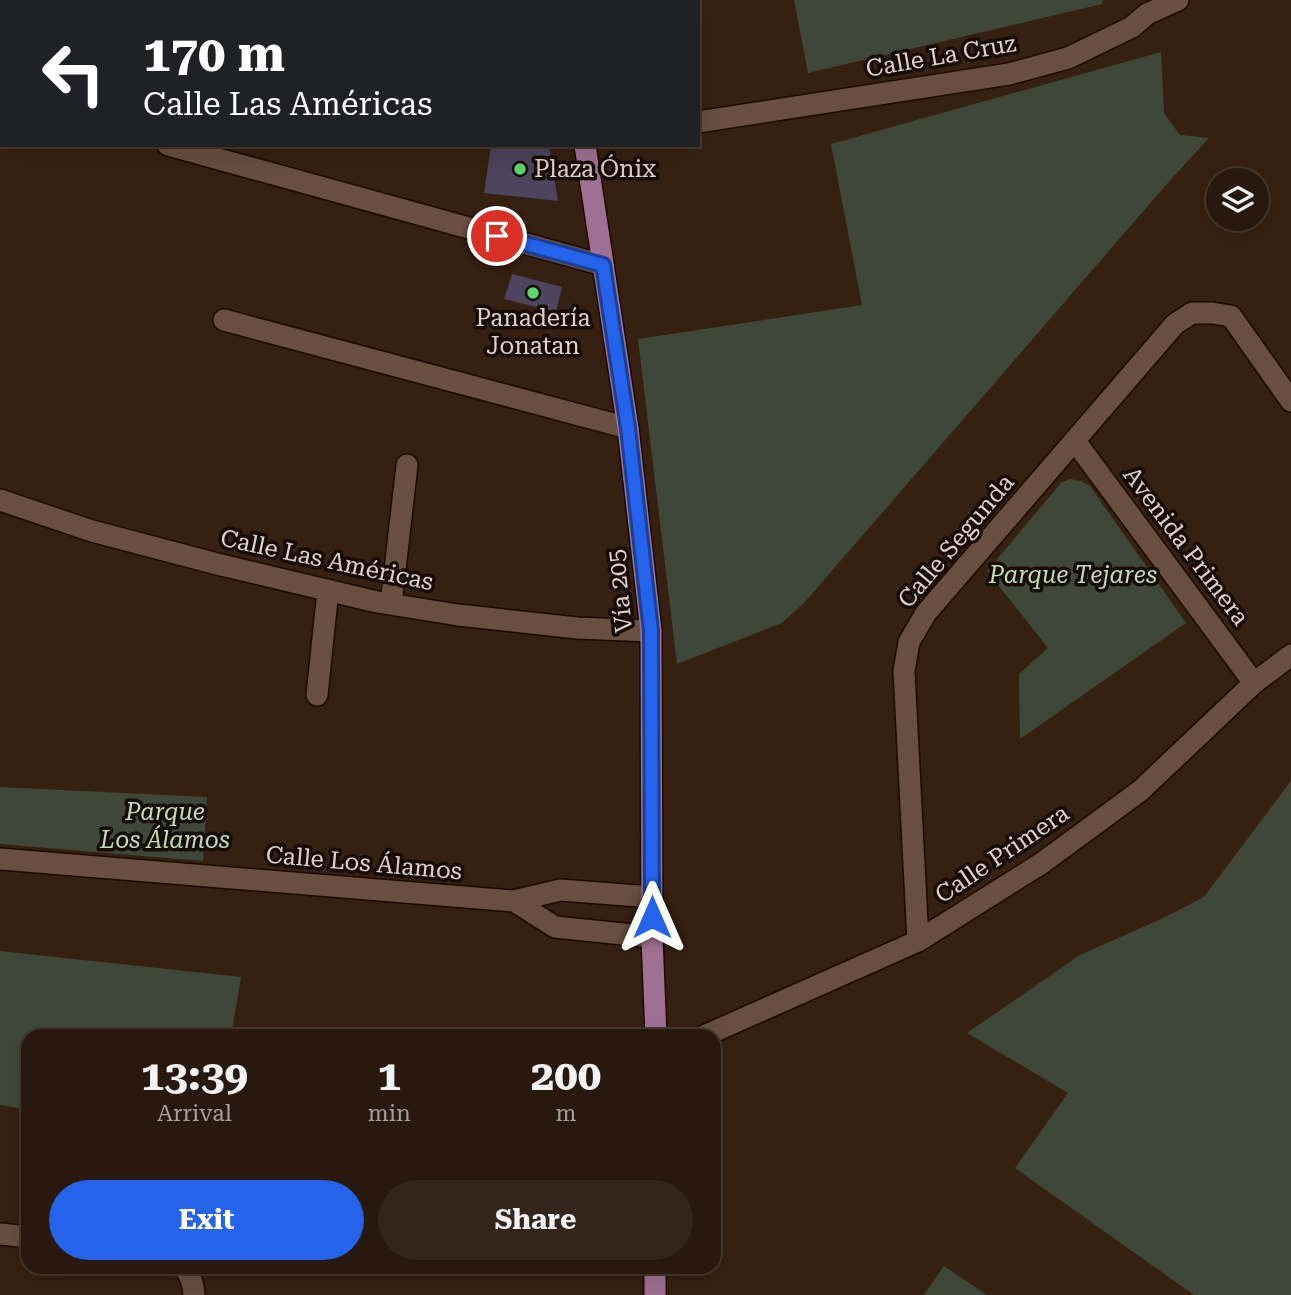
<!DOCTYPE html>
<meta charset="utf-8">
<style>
:root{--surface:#28180d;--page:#34251b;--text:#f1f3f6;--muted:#a5a09d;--line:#44372e;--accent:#2563eb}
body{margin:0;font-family:"Roboto Serif",serif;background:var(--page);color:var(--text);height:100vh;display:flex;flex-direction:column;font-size:26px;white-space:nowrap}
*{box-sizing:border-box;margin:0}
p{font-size:23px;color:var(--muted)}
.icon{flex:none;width:38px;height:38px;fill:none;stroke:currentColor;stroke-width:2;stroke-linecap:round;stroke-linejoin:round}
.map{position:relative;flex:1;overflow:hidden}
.side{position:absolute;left:21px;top:1029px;width:700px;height:245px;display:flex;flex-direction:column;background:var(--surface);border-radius:21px;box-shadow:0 7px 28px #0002,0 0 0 2px var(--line)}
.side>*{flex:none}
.hud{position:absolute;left:0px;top:0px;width:700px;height:147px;box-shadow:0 7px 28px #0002,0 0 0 2px var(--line);background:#202124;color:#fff;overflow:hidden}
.buttons{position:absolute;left:1206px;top:168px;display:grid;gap:14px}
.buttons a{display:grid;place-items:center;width:63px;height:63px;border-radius:50%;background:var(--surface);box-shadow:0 7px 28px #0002,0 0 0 2px var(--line);font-size:35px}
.pin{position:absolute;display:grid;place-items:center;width:60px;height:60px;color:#fff;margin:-30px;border:4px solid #fff;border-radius:50%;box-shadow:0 2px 7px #0007}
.me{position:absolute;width:77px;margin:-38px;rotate:0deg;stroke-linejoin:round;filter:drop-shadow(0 0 5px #0008)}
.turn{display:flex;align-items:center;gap:24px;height:147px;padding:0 28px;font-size:32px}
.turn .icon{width:91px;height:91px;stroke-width:2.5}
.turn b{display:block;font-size:49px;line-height:60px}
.eta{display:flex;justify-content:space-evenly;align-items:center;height:119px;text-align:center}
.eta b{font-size:42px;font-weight:700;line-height:49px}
.action{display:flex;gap:14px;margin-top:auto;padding:14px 28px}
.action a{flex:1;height:80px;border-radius:42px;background:var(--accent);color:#fff;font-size:28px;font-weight:700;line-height:80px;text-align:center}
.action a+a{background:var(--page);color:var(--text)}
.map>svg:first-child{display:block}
</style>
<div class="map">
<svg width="1291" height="1295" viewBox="0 0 1291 1295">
<rect width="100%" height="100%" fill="#362011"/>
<path fill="#3f4838" d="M794,0H1103L1102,4L808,73Z
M1161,52L1164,113L1180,135L1209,138L1166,185L804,603L782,623L677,664L638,339L862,305L831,144Z
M1070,479L1081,481L1090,486L1186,623L1020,739L1019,674L1048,648L987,571L1061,483Z
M1291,781V1295H1194L1015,1168L1068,1093L967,1033L1080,955L1161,919L1204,897Z
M0,787L207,797L203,861L0,844Z
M0,951L241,977L231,1036H28V1110L0,1105Z
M944,1266L987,1295H924Z"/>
<path fill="#4d445d" d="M491,145H549L558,201L484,193Z
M512,274L562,287L556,312L504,299Z"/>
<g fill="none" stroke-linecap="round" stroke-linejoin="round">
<defs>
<path id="minor" d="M0,98H2
M698,122L1009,74L1068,58L1132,27L1147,14L1178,0
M168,145L603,265
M224,320L628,428
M1075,441L1254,683
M0,500L92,531L217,564L377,602L458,615L577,628L651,631
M391,604L407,465
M317,695L328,590
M0,859L514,901L560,890L652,897
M514,901L555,927L652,937
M918,941L904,671L909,642L926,613L1175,324L1192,313H1212L1231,316L1291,401
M704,1036L918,941L1042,863L1140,791L1254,683L1291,655
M0,1234L28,1237
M183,1267C190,1273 194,1286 194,1295"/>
<path id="major" d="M563,0V2
M585,145L628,428L651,631L652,937L656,1036
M655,1295V1267"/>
</defs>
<use href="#minor" stroke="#1c0900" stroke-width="24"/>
<use href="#major" stroke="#1c0900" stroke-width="24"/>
<use href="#minor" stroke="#684f3f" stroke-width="21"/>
<use href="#major" stroke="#a07094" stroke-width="21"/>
</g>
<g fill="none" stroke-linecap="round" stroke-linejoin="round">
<defs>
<path id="route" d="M497,236L603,265L628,428L651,631L652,917"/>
</defs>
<use href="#route" stroke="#184099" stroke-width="18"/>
<use href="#route" stroke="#2563eb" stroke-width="12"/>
</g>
<g fill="#5fd56b" stroke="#160c06" stroke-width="2.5">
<circle cx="520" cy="169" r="7"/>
<circle cx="533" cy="293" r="7"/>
</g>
<g text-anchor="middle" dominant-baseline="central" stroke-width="7" stroke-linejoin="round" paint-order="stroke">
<g font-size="24" fill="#e0d0c7" stroke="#160c06">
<text transform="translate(941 56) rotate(-10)">Calle La Cruz</text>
<text transform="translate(956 541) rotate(-50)">Calle Segunda</text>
<text transform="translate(1186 546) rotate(53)">Avenida Primera</text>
<text transform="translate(327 560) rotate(12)">Calle Las Américas</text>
<text transform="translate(620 591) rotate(-96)">Vía 205</text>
<text transform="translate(1002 854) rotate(-34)">Calle Primera</text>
<text transform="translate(364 863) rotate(5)">Calle Los Álamos</text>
</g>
<g font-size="24" fill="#e0d0c7" stroke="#160c06" text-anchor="start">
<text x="534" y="169">Plaza Ónix</text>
<text x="533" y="318" text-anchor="middle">Panadería<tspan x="533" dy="28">Jonatan</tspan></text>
</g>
<g font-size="24" font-style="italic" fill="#c2ddab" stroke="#160c06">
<text x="1073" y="575">Parque Tejares</text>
<text x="165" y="812">Parque<tspan x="165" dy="28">Los Álamos</tspan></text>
</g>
</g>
</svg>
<div class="buttons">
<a><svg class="icon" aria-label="layers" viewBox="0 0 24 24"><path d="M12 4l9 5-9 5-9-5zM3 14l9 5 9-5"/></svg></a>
</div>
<div class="pin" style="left:497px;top:236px;background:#d93025"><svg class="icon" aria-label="arrive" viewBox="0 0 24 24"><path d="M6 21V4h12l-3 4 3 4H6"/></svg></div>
<svg class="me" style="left:652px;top:917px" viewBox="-20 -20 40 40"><path d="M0-17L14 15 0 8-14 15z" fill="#2563eb" stroke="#fff" stroke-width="4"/></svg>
<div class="hud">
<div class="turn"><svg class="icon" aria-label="left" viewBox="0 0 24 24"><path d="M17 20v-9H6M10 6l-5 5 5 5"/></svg><div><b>170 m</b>Calle Las Américas</div></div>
</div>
<section class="side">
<div class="eta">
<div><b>13:39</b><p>Arrival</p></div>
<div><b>1</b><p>min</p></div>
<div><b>200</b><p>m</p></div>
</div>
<div class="action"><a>Exit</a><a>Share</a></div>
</section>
</div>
